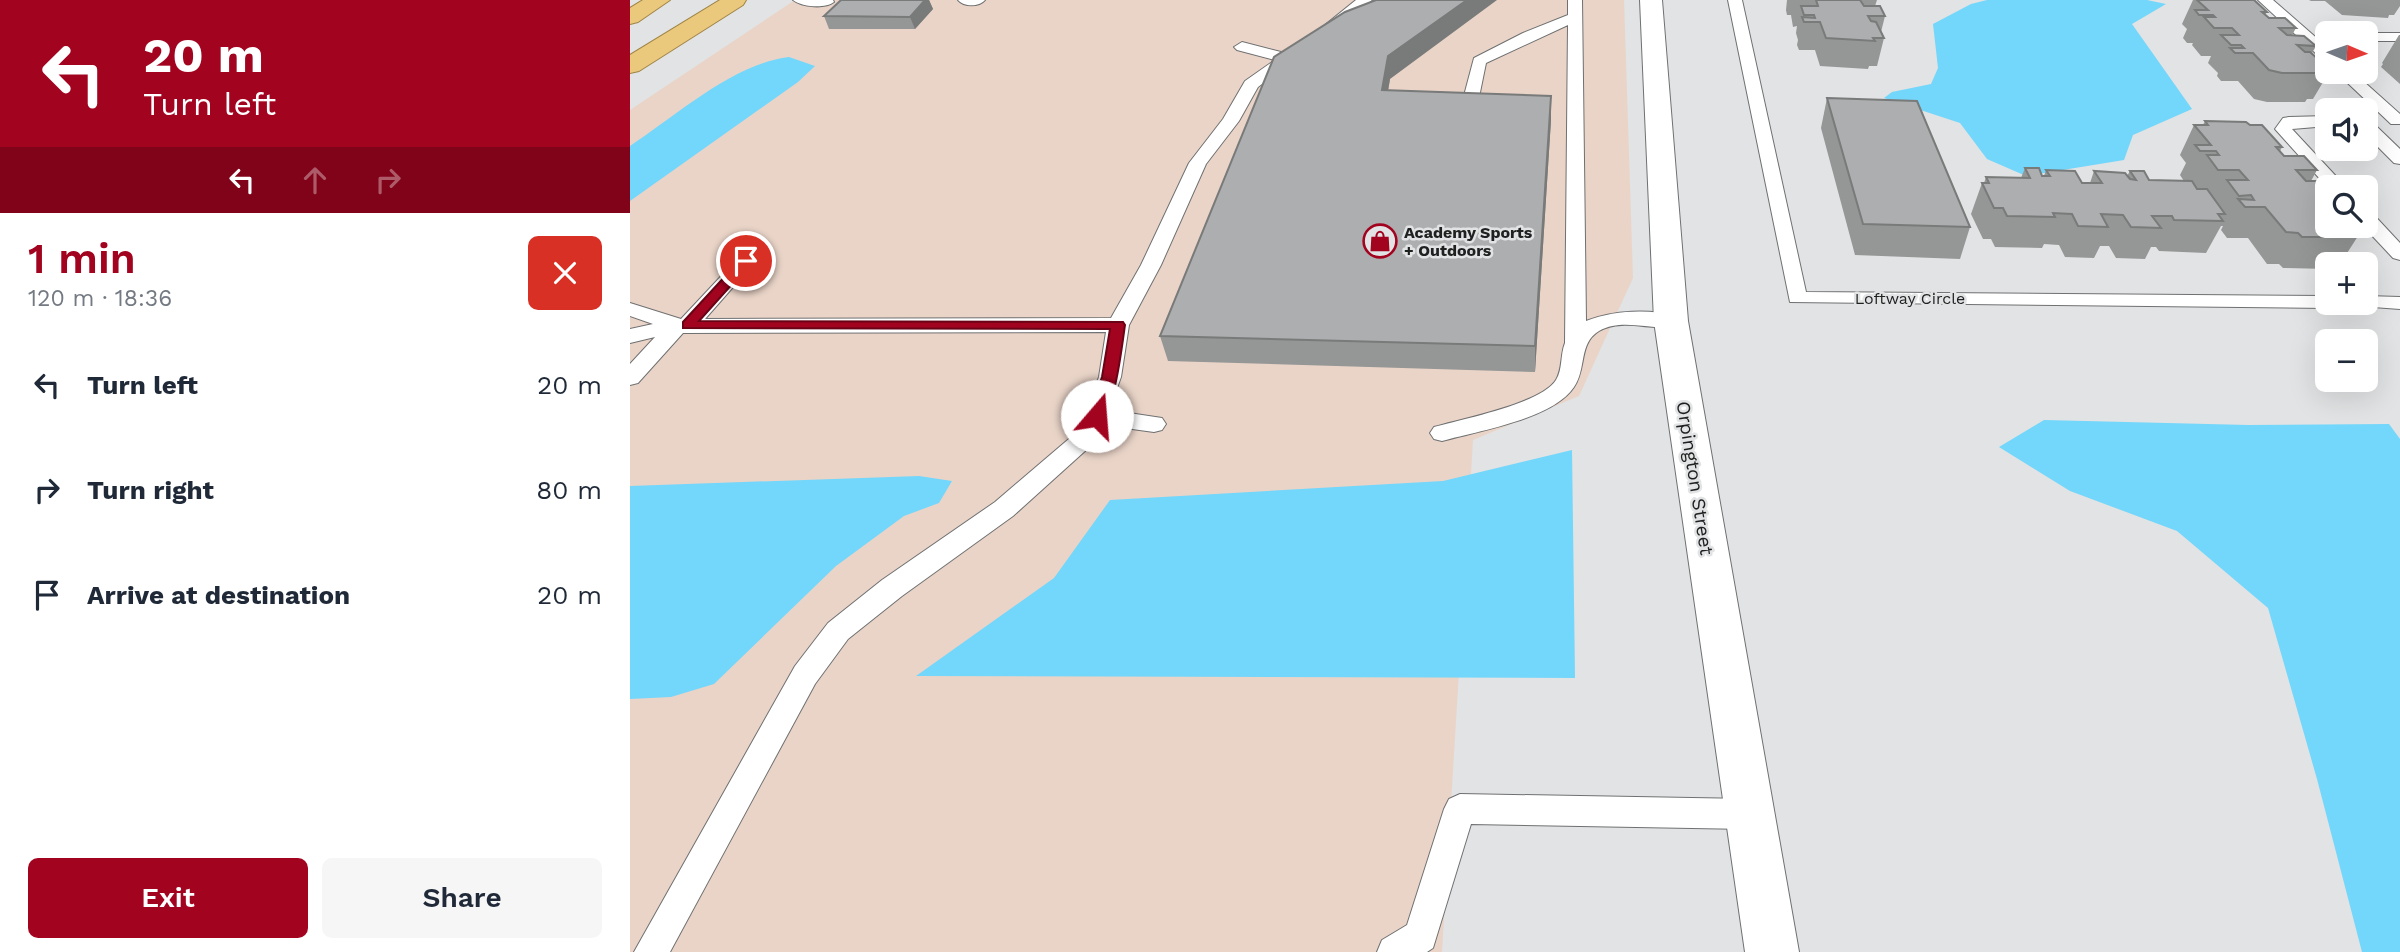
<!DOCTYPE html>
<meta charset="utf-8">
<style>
:root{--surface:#fff;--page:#f6f6f7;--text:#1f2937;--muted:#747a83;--accent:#a20420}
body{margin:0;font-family:"Work Sans",sans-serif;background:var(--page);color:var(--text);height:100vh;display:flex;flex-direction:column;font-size:26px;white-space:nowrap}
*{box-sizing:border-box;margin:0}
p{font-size:23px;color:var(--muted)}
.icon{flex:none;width:38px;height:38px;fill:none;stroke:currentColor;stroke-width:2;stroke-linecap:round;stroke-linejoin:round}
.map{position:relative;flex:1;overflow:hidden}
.details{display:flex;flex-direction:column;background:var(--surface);width:630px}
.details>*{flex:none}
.top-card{background:#a20420;color:#fff;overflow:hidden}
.needle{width:46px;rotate:92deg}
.buttons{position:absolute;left:1685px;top:21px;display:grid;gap:14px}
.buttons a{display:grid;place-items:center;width:63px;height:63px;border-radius:10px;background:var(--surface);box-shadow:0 7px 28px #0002;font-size:35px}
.pin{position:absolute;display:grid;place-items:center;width:60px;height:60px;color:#fff;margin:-30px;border:4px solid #fff;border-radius:50%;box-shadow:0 2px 7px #0007}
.me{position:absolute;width:77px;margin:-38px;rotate:18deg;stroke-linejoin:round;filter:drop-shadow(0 0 5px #0008)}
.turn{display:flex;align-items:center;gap:24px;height:147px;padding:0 28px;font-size:32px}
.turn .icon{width:91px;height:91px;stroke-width:2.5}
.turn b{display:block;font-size:49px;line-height:60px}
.lanes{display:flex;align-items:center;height:66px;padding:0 28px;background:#0003;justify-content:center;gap:35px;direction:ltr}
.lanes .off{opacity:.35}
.round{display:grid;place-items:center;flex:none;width:74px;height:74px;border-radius:10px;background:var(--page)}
.summary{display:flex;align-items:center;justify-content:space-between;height:119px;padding:0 28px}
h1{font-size:42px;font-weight:600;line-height:52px;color:var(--accent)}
.cta{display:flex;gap:14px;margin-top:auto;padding:14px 28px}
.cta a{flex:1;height:80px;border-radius:10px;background:var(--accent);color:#fff;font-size:28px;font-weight:600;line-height:80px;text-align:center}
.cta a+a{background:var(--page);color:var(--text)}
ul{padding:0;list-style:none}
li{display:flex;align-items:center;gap:21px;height:105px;padding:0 28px}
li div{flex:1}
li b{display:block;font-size:26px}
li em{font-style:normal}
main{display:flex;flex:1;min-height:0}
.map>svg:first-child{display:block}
</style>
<main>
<section class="details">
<div class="top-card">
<div class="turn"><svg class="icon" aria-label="left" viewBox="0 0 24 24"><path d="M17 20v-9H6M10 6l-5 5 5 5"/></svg><div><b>20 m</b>Turn left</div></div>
<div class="lanes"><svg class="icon" aria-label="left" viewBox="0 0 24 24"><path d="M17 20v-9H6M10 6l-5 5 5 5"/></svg><svg class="icon off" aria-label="ahead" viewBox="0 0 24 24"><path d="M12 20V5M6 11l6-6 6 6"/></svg><svg class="icon off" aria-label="right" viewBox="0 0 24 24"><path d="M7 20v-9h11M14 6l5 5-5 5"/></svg></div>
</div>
<div class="summary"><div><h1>1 min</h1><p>120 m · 18:36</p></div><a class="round" style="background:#d93025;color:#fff"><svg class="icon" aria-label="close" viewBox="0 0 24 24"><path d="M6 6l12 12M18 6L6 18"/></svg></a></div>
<ul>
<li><svg class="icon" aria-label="left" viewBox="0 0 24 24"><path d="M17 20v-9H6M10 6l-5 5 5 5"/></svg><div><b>Turn left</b></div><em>20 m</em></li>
<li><svg class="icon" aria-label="right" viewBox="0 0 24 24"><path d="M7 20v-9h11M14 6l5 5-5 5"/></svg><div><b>Turn right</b></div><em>80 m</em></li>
<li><svg class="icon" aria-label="arrive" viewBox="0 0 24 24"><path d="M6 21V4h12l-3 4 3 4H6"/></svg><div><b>Arrive at destination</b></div><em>20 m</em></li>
</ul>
<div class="cta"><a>Exit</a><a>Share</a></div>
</section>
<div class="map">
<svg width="1770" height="952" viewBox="0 0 1770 952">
<rect width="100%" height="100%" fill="#e1e3e4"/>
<path fill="#ead4c8" d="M165,0H994L1003,278L949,396L843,440L812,952H0V110Z"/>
<path fill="#73d6fb" d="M1357,0H1517L1536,4L1502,24L1562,109L1503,135L1494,160L1396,176L1357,159L1330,123L1254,98L1262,92L1301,84L1308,68L1303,24L1341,4Z
M159,57L185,66L168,82L0,201V146C47,115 103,64 159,57Z
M1414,420L1618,425L1759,424L1770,439V952H1732L1687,779L1638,608L1547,531L1440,491L1369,447Z
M942,450L945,678L286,676L424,578L480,500L813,481Z
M289,476L322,481L309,503L274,516L206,566L84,684L41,697L0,699V486Z"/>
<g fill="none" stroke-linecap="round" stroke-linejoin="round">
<defs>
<path id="service" d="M163,0H203L204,2C195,9 172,7 163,0Z
M328,0H355C349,7 334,7 328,0Z
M726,0H742L705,31H695L693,28L695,25Z
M938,0H952L956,321C984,310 1019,309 1048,316L1052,321L1048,326C1023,332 994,317 969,331C948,344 957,368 944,387C923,419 848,431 812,441L804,439L800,433L804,427C831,419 911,404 926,380C933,369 930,355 935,343L938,25L856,63L847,107L839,112L831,107L844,58L893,33L938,15Z
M1098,0H1112L1176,292L1698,296V303H1708L1698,308L1160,302Z
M1628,0H1643L1698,48V61L1693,60Z
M1733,33H1770V41H1736V33Z
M612,42L655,53L665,48L673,53L628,87L609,121L576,164L531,265L499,325L491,377L479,410L532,418L536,424L532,430L524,432L473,425L465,442L383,516L272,596L218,639L185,684L40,952H4L165,666L198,623L252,580L365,502L447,432L469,377L476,332L53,333L8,383L0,385V364L25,337L0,343V329L23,324L0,316V303L51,319L109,257H123L126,261L75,319L481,318L511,265L559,163L593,119L615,81L645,60L607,50L604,47Z
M1706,72H1723L1770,114V124H1761Z
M1698,116V126L1662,129L1716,187L1698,188L1645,129L1653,118L1659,117Z
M1736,121L1742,122L1770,149V164L1764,163L1736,135Z
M1736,212L1743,214L1770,243V260L1763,258L1733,226H1736Z
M1736,296L1770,297V309L1729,306L1726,303H1736Z
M830,794L1118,799L1129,803L1134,814L1129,825L1118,829L841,824L803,948L797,952H747L752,940L777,925L814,809L819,799Z"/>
<path id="minor" d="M1010,0H1032L1058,321L1169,952H1115L1024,321Z"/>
<path id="trunk" d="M13,0H40L8,22L0,24V8Z
M90,0H116L113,5L9,71L0,73V55Z"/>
</defs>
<use href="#service" stroke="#6f7071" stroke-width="2"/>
<use href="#minor" stroke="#6f7071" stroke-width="2"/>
<use href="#trunk" stroke="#a08446" stroke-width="2"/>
<use href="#service" fill="#fff" fill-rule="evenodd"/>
<use href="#minor" fill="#fff" fill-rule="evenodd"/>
<use href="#trunk" fill="#eac87c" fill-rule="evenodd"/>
</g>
<path fill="#959696" d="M211,0H299L303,9L285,29H199L194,16Z
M1157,0H1247L1245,6L1255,16L1251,32L1254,38L1247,66H1239L1238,69L1190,66L1185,50H1169L1167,45L1168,40L1166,33L1167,26L1163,27L1161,15H1157L1156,10Z
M1563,0H1624L1637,12L1635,15L1639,18L1666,28L1662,35L1686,46L1682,53L1698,68V72H1699L1683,99H1677L1675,102H1637L1624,99L1608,81H1591L1587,76L1588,73L1578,63L1581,56H1571L1562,45L1563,43H1557L1553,38L1557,29L1552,24Z
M1679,0H1770V6L1764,15H1759L1758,18L1712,15L1695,1H1681Z
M1769,35H1770V84L1751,67L1753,64L1752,63Z
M760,79L758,91L921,120L905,372L538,361L530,336Z
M1197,98L1340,227L1330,259L1225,255L1191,128Z
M1575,121L1620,125L1652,147L1650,151L1654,156L1687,170L1681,181L1698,187V226L1730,233L1710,264H1698V269L1653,268L1649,264H1637L1618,238H1597L1591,230L1593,226H1591L1576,253L1529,251L1526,247H1521L1515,259L1486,258L1479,246H1470L1464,258L1435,257L1429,245L1414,244L1412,248L1365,247L1361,239H1353L1341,214L1352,183H1354L1356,177L1391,178L1395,168L1412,176H1414L1416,170L1452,183H1460L1464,171L1497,176L1500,171L1519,180L1554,181L1550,175L1556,163L1550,155L1564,125H1573Z"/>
<path fill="#797a7a" d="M295,0H299L303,9L285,29L280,17Z
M837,0H867L760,79L754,114L752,90L758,56Z
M921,96V120L905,372V346Z"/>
<path fill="#adaeaf" stroke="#797a7a" stroke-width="2" d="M211,0H295L280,17L194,16Z
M746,0H837L758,56L752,90L921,96L905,346L530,336L644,57L715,12Z
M1186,0H1230L1234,6H1250L1255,16H1238L1241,21L1246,22L1254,38H1243L1245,41L1196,38L1190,22H1174L1172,17L1185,18L1184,15H1174L1171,6H1188Z
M1567,0H1624L1637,12H1632L1639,18H1655L1666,28H1649L1657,35L1674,36L1686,46L1667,45L1675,52H1680L1698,68V70H1688L1691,73H1652L1639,70L1623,53H1605L1600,48H1614L1611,45H1601L1591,35H1609L1602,28H1584L1574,17H1585L1583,15H1569L1565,10H1578Z
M1197,98L1287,101L1340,227L1233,224Z
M1575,121L1616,122L1620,125H1632L1652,147H1646L1654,156H1674L1687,170H1666L1676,181H1698L1703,187H1698V196H1690L1698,204V226H1724L1730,233H1716L1721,237H1672L1668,233L1656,232L1635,207H1615L1608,199L1624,200L1621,195L1609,196L1597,180H1618L1609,170H1588L1577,155H1589L1586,151H1570L1565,145H1581L1564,125H1578Z
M1395,168H1409L1412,176H1420L1416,170L1445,171L1452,183H1472L1464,171L1495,173L1500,179L1506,180L1500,171H1514L1519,180L1562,181L1567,189H1577L1595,214H1588L1593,221L1544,220L1542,216H1522L1531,228L1501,227L1493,215L1471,214L1478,227L1448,226L1442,214L1423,213L1425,217L1377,216L1373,208H1364L1352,183H1359L1356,177L1400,178Z"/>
<path fill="#a20420" stroke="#690315" stroke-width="2" d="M116,257L121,258V263L69,321L493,322L495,325C492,344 485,416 467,421L459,416L472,377L480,329L53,328V322L112,258Z"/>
<defs>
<symbol id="shop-ring" viewBox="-11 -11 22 22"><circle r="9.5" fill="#e1e3e4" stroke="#a20420" stroke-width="1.5"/><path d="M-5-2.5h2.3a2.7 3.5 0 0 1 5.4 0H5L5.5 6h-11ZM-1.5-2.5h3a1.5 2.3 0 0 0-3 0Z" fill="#a20420"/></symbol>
</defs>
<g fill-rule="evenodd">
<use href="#shop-ring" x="731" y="222" width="38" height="38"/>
</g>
<g text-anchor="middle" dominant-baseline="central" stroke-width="5" stroke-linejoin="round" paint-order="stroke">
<g font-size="16" font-weight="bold" fill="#1f2020" stroke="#e1e3e4" text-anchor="start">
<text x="774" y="232">Academy Sports<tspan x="774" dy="18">+ Outdoors</tspan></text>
</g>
<g font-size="16" fill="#1f2020" stroke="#e1e3e4">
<text x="1280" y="298">Loftway Circle</text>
</g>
<g font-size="19" fill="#1f2020" stroke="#e1e3e4">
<text transform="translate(1065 478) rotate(81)">Orpington Street</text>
</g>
</g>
</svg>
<div class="buttons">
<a><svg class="needle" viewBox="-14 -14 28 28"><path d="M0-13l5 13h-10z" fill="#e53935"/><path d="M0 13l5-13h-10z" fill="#747a83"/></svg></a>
<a><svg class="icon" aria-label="sound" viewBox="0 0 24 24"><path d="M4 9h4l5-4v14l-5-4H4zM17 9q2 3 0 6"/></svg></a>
<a><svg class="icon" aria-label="search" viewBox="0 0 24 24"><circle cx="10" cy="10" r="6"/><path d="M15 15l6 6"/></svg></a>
<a>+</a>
<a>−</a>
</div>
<div class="pin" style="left:116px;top:261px;background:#d93025"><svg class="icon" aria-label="arrive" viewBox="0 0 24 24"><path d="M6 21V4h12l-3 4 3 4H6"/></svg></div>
<svg class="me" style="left:467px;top:416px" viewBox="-20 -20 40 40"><circle r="19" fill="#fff"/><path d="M0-13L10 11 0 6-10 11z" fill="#a20420"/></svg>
</div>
</main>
